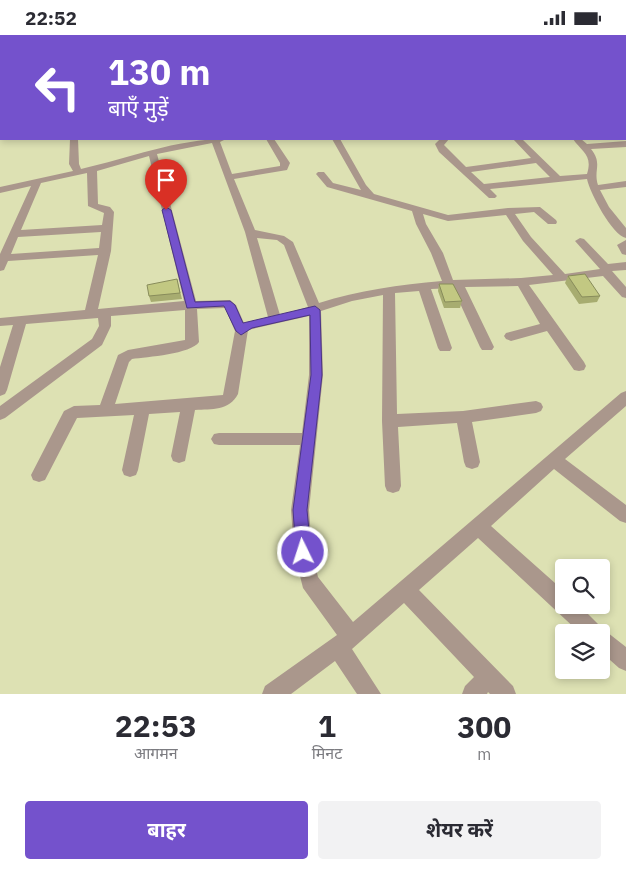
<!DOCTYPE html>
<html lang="hi">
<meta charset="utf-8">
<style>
:root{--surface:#fff;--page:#f2f2f3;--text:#2b2b33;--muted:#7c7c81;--accent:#7452cc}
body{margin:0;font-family:"IBM Plex Sans","Noto Sans Devanagari",sans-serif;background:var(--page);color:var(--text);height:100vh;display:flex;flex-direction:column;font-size:19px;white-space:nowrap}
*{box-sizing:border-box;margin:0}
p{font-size:16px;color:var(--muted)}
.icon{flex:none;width:28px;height:28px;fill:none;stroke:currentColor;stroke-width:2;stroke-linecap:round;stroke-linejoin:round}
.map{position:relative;height:659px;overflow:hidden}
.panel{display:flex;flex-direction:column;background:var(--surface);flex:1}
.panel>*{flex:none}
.hud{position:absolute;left:0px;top:0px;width:626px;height:105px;box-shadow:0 2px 8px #0003;background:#7452cc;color:#fff;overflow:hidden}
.controls{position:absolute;left:555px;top:524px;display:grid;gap:10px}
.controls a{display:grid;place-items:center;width:55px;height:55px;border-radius:5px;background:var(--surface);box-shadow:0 2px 8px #0003;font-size:25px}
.pin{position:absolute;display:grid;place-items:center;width:42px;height:42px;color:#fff;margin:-51px -21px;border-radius:50% 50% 50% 0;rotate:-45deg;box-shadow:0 0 5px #0007}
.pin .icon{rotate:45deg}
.me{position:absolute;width:55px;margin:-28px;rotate:356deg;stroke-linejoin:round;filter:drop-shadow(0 0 4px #0008)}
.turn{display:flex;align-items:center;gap:18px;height:105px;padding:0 25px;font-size:22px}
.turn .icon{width:65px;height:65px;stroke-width:2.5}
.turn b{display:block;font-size:35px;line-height:42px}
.eta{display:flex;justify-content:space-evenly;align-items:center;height:85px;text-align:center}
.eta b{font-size:30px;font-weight:700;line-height:35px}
.cta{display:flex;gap:10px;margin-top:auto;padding:10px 25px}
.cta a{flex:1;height:58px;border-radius:5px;background:var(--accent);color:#fff;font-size:20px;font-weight:700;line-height:58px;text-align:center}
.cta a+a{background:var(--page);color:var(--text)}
.status{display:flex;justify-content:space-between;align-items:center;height:35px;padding:0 25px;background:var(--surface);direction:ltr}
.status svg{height:14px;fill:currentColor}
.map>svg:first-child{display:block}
</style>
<div class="status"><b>22:52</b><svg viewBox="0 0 49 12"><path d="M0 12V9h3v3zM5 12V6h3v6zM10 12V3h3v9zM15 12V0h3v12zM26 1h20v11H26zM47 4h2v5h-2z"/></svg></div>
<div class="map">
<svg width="626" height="659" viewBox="0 0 626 659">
<rect width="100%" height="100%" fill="#dde1b3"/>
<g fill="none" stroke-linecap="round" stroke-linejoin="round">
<path fill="#aa978c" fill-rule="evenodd" d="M197,0H203L204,1H198Z
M223,0H229V1H223Z
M255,0H261L262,1H256Z
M347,0H353L354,1H348Z
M396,0H402L403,1H397Z
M435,0H441L442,1H436Z
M468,0H475L476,1H469Z
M518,0H525L526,1H519Z
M625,11H626V16H625Z
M0,20H1V24H0Z
M0,30H1V34H0Z
M625,56H626V60H625Z
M625,78H626V82H625Z
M70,104H78L79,129L81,134C129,123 176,104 226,104L220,107L232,139L280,131V128L266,104H274L290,128L287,135L234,144L255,195L284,201L293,207L319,268C359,255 399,250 442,246L431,218L416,189L412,176L327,152L316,139L318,137H324L333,148L361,155L332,104H340L366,150L374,159L448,180L508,173L540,172L556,185L557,187L556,189H548L534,177L515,179L531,202L565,239L600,234L575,206L580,203L584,204L608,229L626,227V235L612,236L626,252V263L622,262L603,241L529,250L584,327L586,331L584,335L579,336L574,335L547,296L511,306L506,304L504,301L506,298L540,289L518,251L465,252L494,312L492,315H482L480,312L453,253L431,254L452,313L450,316H440L438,313L419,256L395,258L397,379L463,376L536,366L541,368L543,372L541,376L536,378L472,387L480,427L478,432L472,434L466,432L464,427L457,388L398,392L401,451L399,456L393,458L387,456L385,451L382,386L383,260L352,266L321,276L323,340L309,475L312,517L318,542L353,587L621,358L626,356V371L565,424L626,470V488L620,486L554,434L491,491L564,556V570H579L603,594L626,612V636L619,633L601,617V598H580L478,503L419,555L513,651L516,659H490L488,657L487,659H462L465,651L474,642L404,568L352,614L381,659H357L335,626L291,659H262L265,651L337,600L303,553L294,517L291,475L300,410H219L214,409L211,404L214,399L219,398H302L309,340V281L248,295L238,359C229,376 212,374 195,375L185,426L179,428L173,426L171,421L180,377L149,379L138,435L136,440L130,442L124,440L122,435L134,380L77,383L45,445L39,447L33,445L31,440L64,376L74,371L100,370L118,320L128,315L185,305V275L111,281V291L102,310L5,383L0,385V371L92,304L99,291L98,283L26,289L7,355L5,359L0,361V332L13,290L0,291V283L85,275L98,220L8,226L4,235L0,236V219L31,151L0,158V152L73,136L69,129ZM212,108L245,197L268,282L244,288L236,270L230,265L196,266L157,119ZM149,121L184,266L98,274L111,216L114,177L110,172L98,169L97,136ZM87,138L88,171L104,178L102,190L21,195L41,148ZM423,179L448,186L506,180L523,206L553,240L521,243L453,245L443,218L426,189ZM101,197L99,213L11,219L18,202ZM257,203L277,205L284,210L308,272L280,280ZM225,273L235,296L223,360L115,369L129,327L132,324C147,322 191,319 199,307L197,274Z
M440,104H449L444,110L466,132L531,123L513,104H522L560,141L587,139C593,120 582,117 573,104H581L587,109L626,106V112L591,114C603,129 593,135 598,150L626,146V152L600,155L609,172L626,193V203C612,200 590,158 587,144L490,154L497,161L495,163H489L439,117L435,109ZM536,128L550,142L484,149L471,137Z
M626,205V220L622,219L617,210Z"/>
</g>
<path fill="#a7ac70" d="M568,241L600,261L597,267L579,269L565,248Z
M177,244L182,264L151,267L149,261Z
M439,249L462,266L460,273H444L438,256Z"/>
<path fill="#c2c882" stroke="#888c5b" d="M585,239L600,261L582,262L568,241Z
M177,244L180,258L149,261L147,250Z
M439,249H453L462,266L445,267Z"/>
<path fill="#7452cc" stroke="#4b3585" d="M166,172L171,175L195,267L230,266L235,270L243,288L315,271L320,275L322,340L307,475L311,517L309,522L303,525L298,522L296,517L293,475L311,340L310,280L252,293L241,300L236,296L224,271L187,273L162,175Z"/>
</svg>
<div class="controls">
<a><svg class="icon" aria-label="search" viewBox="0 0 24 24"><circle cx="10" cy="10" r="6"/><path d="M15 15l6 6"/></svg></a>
<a><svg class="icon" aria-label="layers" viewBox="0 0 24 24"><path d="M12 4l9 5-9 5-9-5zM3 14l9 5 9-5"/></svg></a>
</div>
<div class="pin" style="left:166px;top:175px;background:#d93025"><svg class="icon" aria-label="arrive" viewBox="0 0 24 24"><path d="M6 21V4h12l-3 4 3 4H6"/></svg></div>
<svg class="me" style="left:303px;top:517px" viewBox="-20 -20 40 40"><circle r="17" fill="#7452cc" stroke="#fff" stroke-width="3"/><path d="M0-11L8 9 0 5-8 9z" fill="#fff"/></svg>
<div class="hud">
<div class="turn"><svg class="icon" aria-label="left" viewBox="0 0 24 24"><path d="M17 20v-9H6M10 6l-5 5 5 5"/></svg><div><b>130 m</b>बाएँ मुड़ें</div></div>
</div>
</div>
<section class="panel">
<div class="eta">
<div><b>22:53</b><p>आगमन</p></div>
<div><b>1</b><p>मिनट</p></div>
<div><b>300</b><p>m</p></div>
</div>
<div class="cta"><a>बाहर</a><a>शेयर करें</a></div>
</section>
